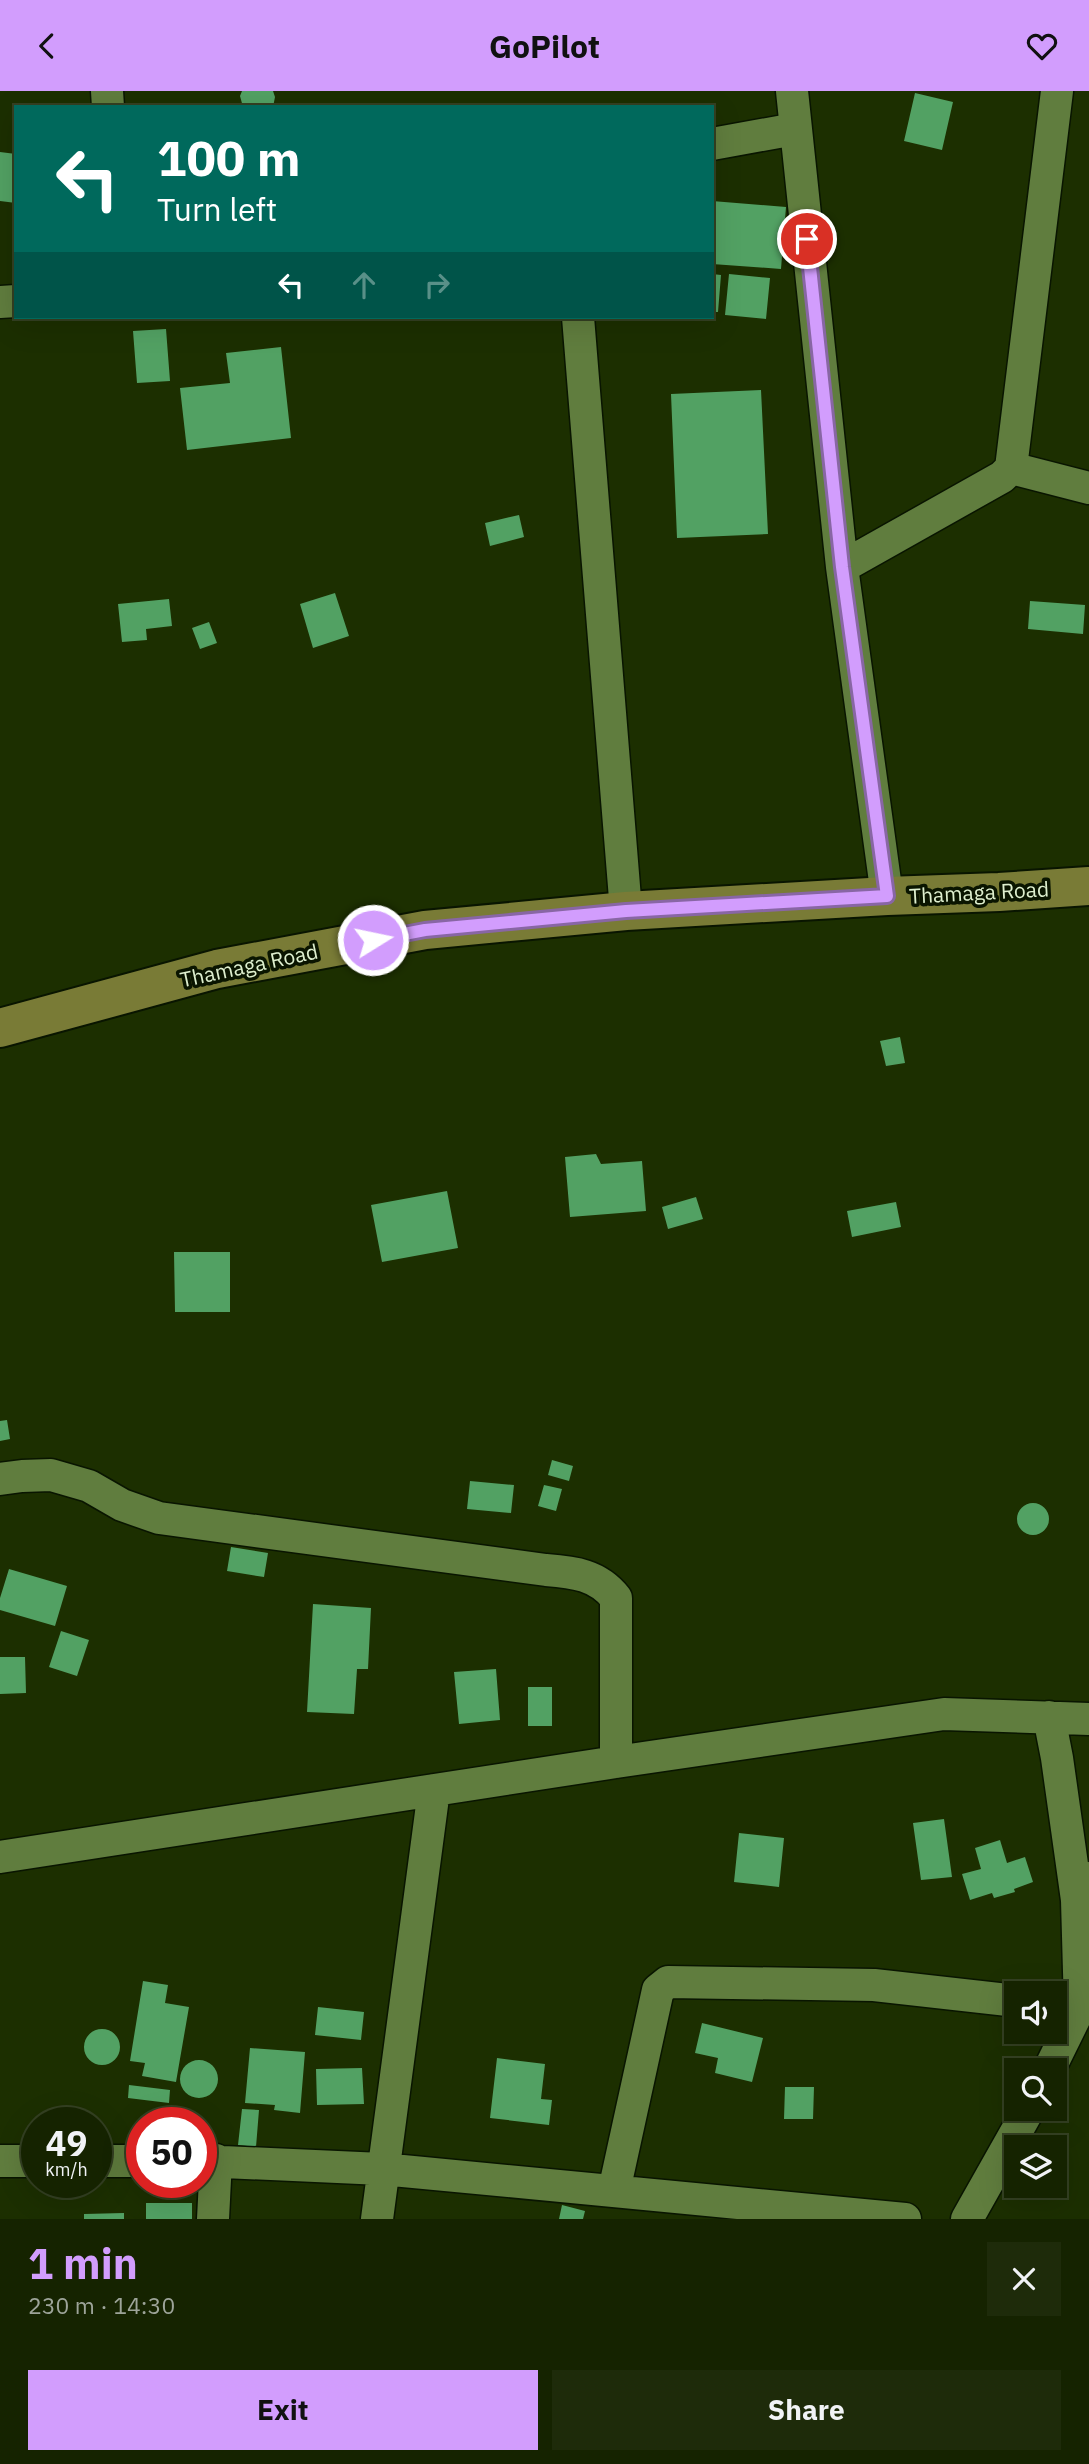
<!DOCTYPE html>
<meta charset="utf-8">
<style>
:root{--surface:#152300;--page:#1e2b0a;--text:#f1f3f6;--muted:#9da499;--line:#344022;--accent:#d29dfd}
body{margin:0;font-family:"IBM Plex Sans",sans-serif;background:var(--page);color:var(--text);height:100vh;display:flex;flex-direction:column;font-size:26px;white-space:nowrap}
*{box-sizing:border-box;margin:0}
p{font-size:23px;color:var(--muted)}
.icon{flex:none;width:38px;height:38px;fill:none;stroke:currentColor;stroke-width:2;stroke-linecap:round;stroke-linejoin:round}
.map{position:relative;height:2128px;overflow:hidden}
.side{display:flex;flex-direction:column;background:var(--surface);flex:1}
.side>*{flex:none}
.top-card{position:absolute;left:14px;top:14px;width:700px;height:214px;border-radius:0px;box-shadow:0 7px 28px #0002,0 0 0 2px var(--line);background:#00695c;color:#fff;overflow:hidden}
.fabs{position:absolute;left:1004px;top:1890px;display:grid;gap:14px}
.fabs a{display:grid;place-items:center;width:63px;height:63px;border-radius:0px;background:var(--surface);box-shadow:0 7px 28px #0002,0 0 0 2px var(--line);font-size:35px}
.speed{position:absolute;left:21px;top:2016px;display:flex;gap:14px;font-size:35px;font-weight:700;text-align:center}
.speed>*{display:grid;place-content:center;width:91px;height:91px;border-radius:50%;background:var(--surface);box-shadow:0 7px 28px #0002,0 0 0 2px var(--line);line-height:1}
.speed small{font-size:18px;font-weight:400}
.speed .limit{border:10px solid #d22;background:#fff;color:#111}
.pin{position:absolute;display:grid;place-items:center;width:60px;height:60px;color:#fff;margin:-30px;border:4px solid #fff;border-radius:50%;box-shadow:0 2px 7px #0007}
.me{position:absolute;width:77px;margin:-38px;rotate:80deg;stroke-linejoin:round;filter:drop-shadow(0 0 5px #0008)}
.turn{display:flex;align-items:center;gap:24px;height:147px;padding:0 28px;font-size:32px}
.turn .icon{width:91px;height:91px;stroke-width:2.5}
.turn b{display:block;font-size:49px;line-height:60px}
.lanes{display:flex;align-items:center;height:66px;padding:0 28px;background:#0003;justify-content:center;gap:35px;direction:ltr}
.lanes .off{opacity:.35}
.round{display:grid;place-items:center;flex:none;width:74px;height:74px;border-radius:0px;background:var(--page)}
.headline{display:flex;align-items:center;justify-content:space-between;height:119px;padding:0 28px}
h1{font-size:42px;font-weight:700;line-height:52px;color:var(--accent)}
.cta{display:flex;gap:14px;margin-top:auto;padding:14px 28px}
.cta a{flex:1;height:80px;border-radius:0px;background:var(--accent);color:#111;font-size:28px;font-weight:700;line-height:80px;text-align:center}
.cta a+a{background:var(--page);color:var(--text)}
header{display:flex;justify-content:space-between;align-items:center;height:91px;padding:0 28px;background:var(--accent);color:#111;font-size:32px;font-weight:700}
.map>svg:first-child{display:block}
</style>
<header><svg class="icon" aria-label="back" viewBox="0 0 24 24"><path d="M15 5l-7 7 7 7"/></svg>GoPilot<svg class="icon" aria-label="heart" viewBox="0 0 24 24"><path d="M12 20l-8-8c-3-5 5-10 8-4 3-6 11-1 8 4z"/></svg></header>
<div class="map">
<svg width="1089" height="2128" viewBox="0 0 1089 2128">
<rect width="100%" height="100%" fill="#1c2f00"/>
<path fill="#52a163" d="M242,0H273L275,6L273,16H243L240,5Z
M915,2L953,11L942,59L904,50Z
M0,61L16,63V112L0,110Z
M712,110L786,116L781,178L712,173Z
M712,183L721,184L718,221H712Z
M729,183L770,187L766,228L725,224Z
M166,238L170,290L137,292L133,240Z
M281,256L291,347L187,359L180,297L230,292L226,262Z
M761,299L768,443L677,447L671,303Z
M519,424L524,446L490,455L485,432Z
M335,502L349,545L313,557L300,513Z
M169,508L172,535L146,538L147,549L122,551L118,513Z
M1030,510L1085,514L1083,543L1028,538Z
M209,531L217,552L200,558L192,537Z
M900,946L905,972L886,975L880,950Z
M596,1063L601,1073L642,1070L646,1120L570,1126L565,1066Z
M447,1100L458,1157L382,1171L371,1114Z
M696,1106L703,1128L668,1138L662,1116Z
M896,1111L901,1136L852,1146L847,1120Z
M174,1161H230V1221H175Z
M7,1329L10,1348L0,1350V1330Z
M552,1369L573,1375L569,1390L548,1384Z
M470,1390L514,1394L511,1422L467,1418Z
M544,1394L562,1398L556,1420L538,1415Z
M1017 1428a16 16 0 1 1 32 0a16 16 0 1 1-32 0Z
M231,1456L268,1462L264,1486L227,1480Z
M9,1478L67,1495L55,1535L0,1519V1507Z
M313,1513L371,1517L368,1578H357L354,1623L307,1621Z
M61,1540L89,1549L77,1585L49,1576Z
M0,1566H25L26,1602L0,1603Z
M496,1578L500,1629L459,1633L454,1581Z
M528,1596H552V1635H528Z
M944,1728L952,1786L921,1789L913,1732Z
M739,1742L784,1747L779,1796L734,1791Z
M1000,1749L1007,1772L1025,1766L1033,1791L1014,1798L1015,1801L994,1807L992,1802L970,1809L962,1783L981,1778L975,1757Z
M143,1890L168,1894L165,1912L189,1916L176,1991L142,1985L145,1972L130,1970Z
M318,1916L364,1921L361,1949L315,1944Z
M702,1932L763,1947L752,1991L715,1982L718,1967L695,1962Z
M84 1956a18 18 0 1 1 36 0a18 18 0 1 1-36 0Z
M250,1957L305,1961L300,2022L274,2019L275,2014L245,2012Z
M497,1967L545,1973L541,2008L552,2009L549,2034L490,2027Z
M180 1988a19 19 0 1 1 38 0a19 19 0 1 1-38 0Z
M362,1977L364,2013L317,2014L316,1978Z
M129,1994L170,1999L169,2012L128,2007Z
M785,1996H814L813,2028H784Z
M242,2018L259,2019L256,2056L238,2054Z
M146,2112H192V2128H146Z
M562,2114L585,2120L583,2128H559Z
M124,2122V2128H84V2123Z"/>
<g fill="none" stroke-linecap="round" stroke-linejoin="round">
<defs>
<path id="minor" d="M107,0L108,16
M792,0L842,476L887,805
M712,53L795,38
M0,211L16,210
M578,226L626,820
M1011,377L1089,397
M842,476L1002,386L1011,377L1057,0
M0,1388L22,1385L51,1384L89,1395L122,1414L159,1427L546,1479C574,1481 598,1484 616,1507V1671
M1049,1626L1057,1667L1077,1809
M0,1766L616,1671L944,1623L1089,1628
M1049,1979L1080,1916L1077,1809L1089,1787
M0,2070H37
M96,2070H142
M201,2070L382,2078L905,2128
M614,2100L658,1899L668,1891L874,1894L1017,1910
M213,2128L216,2069
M377,2128L434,1699
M967,2128L1029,2018"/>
<path id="secondary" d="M0,937L217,878L425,839L626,820L887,805L999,801L1089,795"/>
</defs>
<use href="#minor" stroke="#091500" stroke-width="35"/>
<use href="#secondary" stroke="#091500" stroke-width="42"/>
<use href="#minor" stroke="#607d3e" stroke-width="32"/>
<use href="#secondary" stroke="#797b36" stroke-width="38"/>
</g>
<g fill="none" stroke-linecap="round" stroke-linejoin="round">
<defs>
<path id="route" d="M373,849L425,839L626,820L887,805L842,476L807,148"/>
</defs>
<use href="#route" stroke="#8866a4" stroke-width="18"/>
<use href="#route" stroke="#d29dfd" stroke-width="12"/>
</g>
<g text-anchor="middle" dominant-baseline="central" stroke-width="7" stroke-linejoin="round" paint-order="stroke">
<g font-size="21" fill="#deefce" stroke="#0a1500">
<text transform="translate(979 801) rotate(-3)">Thamaga Road</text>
<text transform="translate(249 874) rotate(-12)">Thamaga Road</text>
</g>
</g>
</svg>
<div class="fabs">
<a><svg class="icon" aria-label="sound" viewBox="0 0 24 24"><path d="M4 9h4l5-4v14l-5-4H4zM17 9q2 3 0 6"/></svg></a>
<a><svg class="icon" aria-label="search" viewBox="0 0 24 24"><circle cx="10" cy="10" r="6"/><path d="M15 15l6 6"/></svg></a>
<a><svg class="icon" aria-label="layers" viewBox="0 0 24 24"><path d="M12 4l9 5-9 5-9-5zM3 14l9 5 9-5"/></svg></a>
</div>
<div class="speed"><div>49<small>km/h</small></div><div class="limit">50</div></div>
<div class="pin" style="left:807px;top:148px;background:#d93025"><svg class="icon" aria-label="arrive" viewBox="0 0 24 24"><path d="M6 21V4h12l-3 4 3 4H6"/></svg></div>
<svg class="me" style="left:373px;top:849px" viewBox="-20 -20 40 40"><circle r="17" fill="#d29dfd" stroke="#fff" stroke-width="3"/><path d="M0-11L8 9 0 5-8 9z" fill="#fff"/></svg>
<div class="top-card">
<div class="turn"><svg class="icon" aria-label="left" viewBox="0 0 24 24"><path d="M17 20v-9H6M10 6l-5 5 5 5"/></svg><div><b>100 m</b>Turn left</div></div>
<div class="lanes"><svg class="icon" aria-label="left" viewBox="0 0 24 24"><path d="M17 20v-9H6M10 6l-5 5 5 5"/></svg><svg class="icon off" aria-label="ahead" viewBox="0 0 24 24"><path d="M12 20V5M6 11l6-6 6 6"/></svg><svg class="icon off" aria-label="right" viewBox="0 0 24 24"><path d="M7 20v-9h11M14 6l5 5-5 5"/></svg></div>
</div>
</div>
<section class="side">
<div class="headline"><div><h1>1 min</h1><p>230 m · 14:30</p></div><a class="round"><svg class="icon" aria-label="close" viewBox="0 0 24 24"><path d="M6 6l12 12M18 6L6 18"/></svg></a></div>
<div class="cta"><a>Exit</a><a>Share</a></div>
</section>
